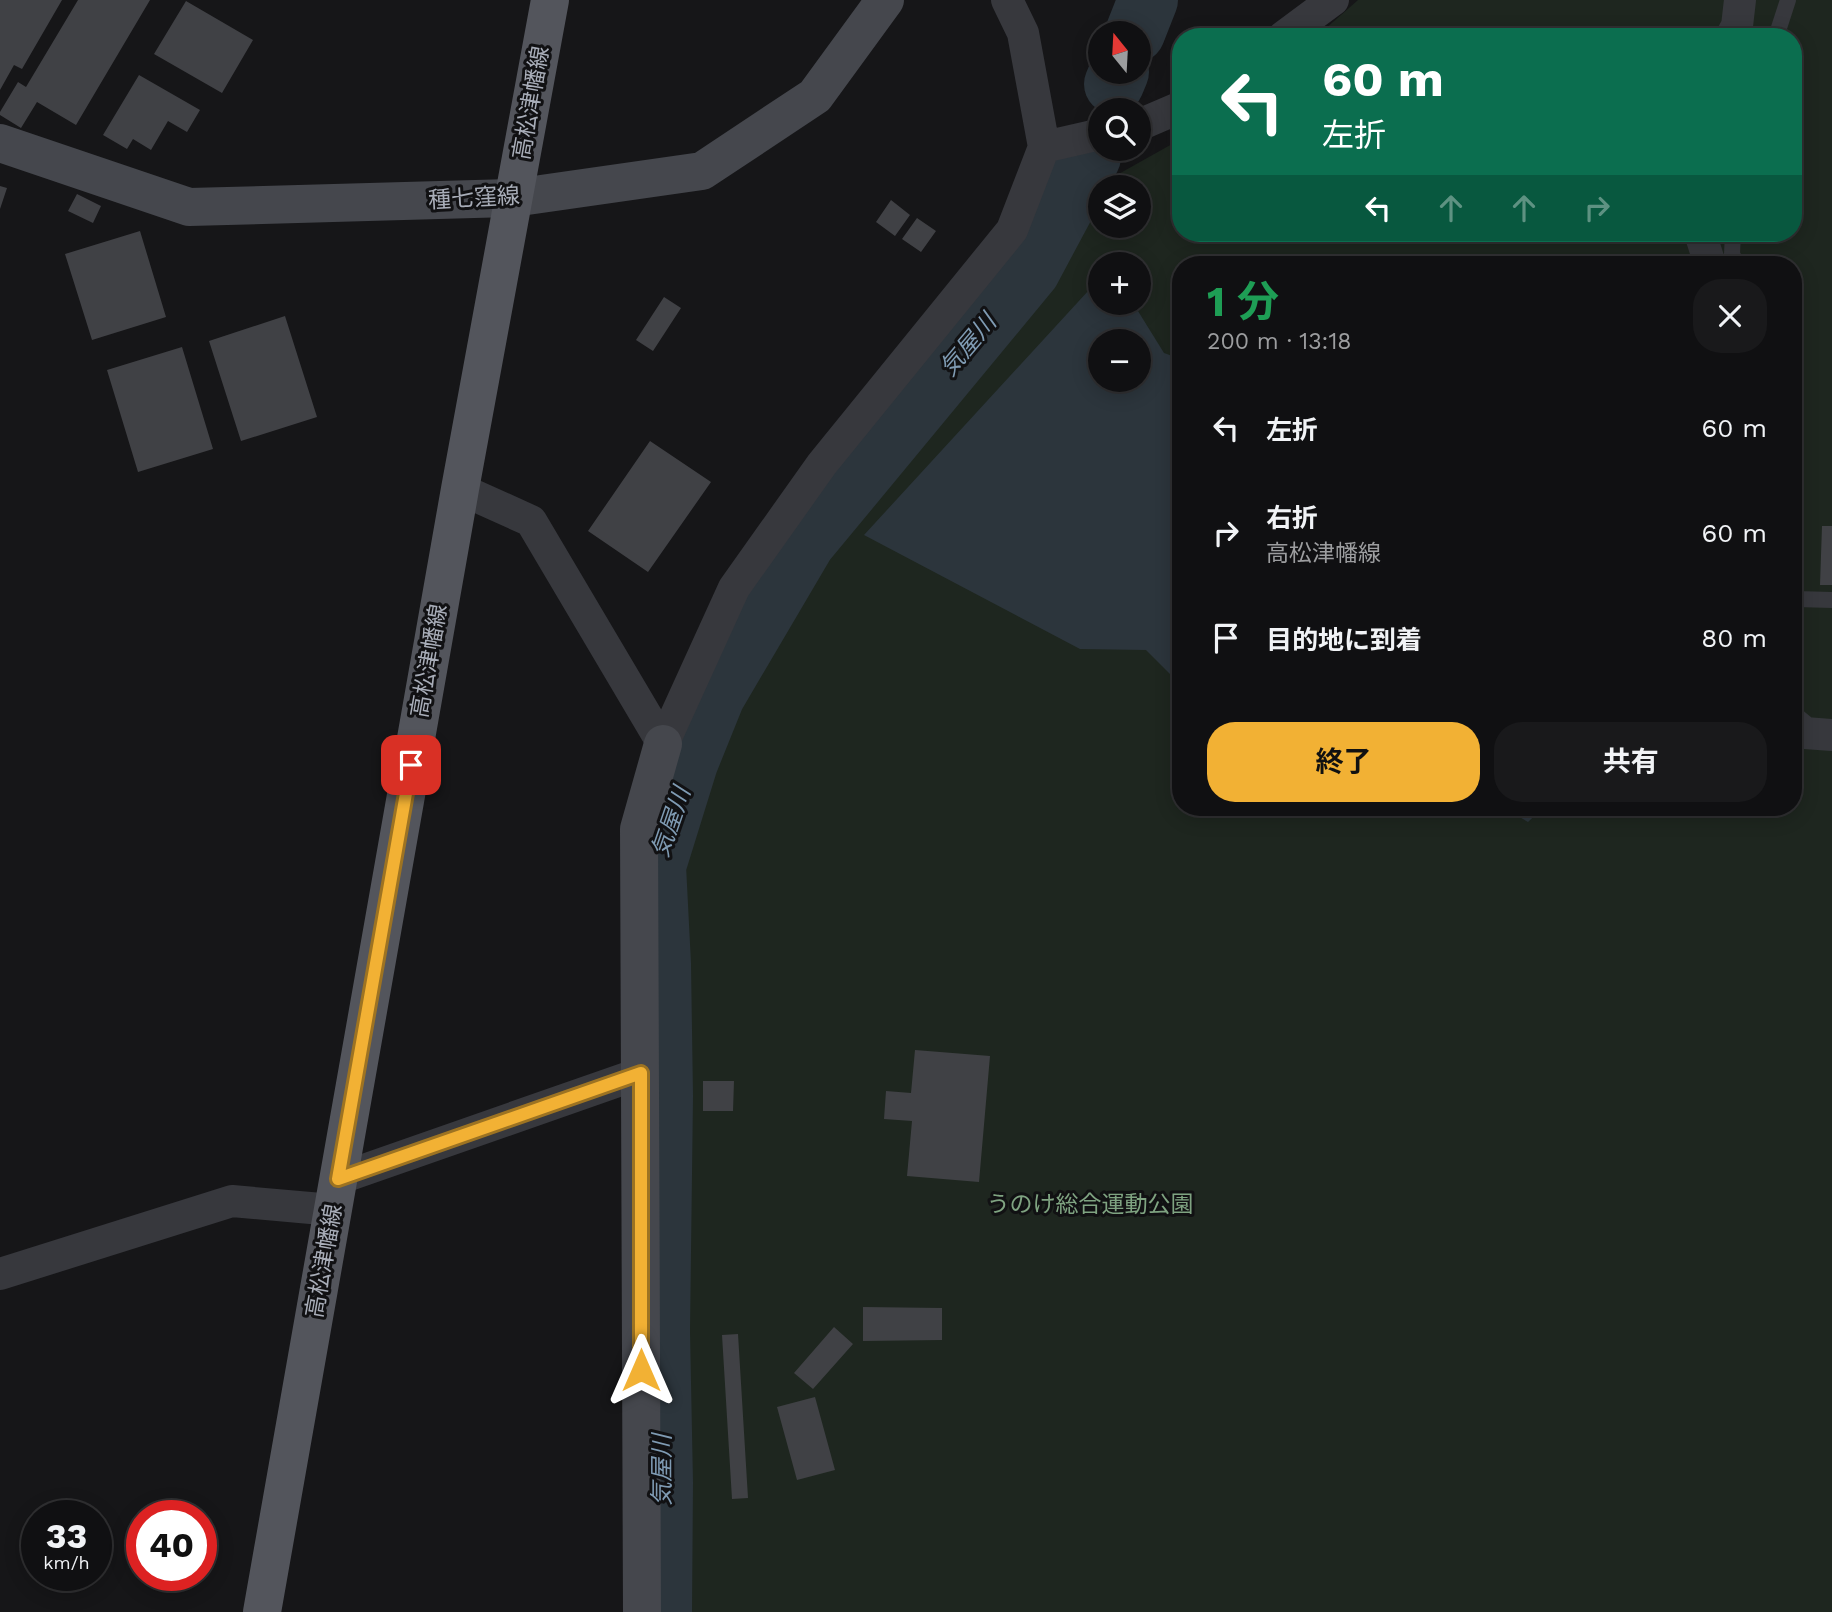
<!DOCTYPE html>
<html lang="ja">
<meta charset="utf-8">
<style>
:root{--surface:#101012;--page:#19191b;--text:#f1f3f6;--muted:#9c9d9f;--line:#303032;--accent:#f2b134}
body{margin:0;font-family:"Work Sans","Noto Sans JP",sans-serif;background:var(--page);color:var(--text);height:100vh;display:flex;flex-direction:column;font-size:26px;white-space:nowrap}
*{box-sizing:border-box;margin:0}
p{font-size:23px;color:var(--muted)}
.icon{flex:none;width:38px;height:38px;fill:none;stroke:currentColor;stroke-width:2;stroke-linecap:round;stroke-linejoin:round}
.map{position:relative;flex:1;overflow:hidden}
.side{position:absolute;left:1172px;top:256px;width:630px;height:560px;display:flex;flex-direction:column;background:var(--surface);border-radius:28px;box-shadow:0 4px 18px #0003,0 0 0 2px var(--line)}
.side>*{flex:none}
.top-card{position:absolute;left:1172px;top:28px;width:630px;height:214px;border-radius:28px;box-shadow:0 4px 18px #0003,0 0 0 2px var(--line);background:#0b6e4f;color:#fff;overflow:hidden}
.needle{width:46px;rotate:342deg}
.buttons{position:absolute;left:1088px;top:21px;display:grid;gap:14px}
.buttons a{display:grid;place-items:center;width:63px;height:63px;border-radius:50%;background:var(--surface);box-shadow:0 4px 18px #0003,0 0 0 2px var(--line);font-size:35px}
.speed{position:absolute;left:21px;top:1500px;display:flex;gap:14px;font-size:35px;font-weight:700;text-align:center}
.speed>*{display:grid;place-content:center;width:91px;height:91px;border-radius:50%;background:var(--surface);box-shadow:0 4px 18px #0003,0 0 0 2px var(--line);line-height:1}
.speed small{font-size:18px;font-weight:400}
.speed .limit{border:10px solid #d22;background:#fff;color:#111}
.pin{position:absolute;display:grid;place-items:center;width:60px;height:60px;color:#fff;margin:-30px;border-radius:14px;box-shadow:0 4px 10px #0006}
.me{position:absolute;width:77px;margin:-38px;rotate:0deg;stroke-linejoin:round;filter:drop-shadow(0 0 5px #0008)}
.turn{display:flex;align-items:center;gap:24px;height:147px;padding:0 35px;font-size:32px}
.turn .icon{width:91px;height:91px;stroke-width:2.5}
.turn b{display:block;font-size:49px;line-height:60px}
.lanes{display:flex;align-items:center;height:66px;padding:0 35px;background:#0003;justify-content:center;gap:35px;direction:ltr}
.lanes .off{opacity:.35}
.round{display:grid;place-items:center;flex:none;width:74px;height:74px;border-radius:28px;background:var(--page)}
.summary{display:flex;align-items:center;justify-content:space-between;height:119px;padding:0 35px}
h1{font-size:42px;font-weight:700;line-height:52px;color:#1e9e55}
.cta{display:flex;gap:14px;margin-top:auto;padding:14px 35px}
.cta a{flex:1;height:80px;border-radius:28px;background:var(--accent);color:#111;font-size:28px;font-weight:700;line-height:80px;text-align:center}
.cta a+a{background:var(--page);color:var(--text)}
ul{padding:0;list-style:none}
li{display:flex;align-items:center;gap:21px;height:105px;padding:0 35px}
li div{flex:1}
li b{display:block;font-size:26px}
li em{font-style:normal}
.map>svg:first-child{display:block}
</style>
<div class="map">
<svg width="1832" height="1612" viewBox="0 0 1832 1612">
<rect width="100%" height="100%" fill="#161618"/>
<path fill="#1e261f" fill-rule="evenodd" d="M1358,0H1832V1612H686L680,1096L672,869L731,699L795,590L968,391L1101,197V226H1139V187H1107L1115,176L1181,139V233H1794V37H1316ZM1101,264H1139V303H1101ZM1181,264H1794V807H1181ZM1101,341H1139V380H1101Z"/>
<path fill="#2c353c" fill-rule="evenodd" d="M1089,290L1101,293V303H1133L1164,353L1181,359V685L1146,650L1080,649L864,535ZM1101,341H1139V380H1101Z
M1502,807H1544L1528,822Z"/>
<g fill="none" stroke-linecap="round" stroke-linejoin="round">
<path stroke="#2c353c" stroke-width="60" d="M1135,33L1148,0
M1114,84L1119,72
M662,1612L663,1483L660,1331L663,1096L661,964L656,866L688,763L715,696L805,543L1030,271L1091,157"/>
</g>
<path fill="#404145" d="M0,0H62L22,69L14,65L0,90Z
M78,0H150L76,125L37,102L21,128L0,115V112L18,82L26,87Z
M186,1L253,40L222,93L154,54Z
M139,75L200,110L187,132L168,121L151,150L133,139L127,149L103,135Z
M0,186L7,188L0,209Z
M77,194L101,206L93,223L68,211Z
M891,200L910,215L895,236L876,222Z
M917,218L936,231L921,252L902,239Z
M140,231L166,317L92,340L65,254Z
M664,297L681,308L653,351L636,340Z
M285,316L317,417L241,441L209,341Z
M182,347L213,449L138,472L107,370Z
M650,441L711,482L648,572L588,531Z
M1822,526H1832V585H1820Z
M915,1050L990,1056L979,1182L907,1176L912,1121L884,1119L886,1091L911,1093Z
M703,1081H734L733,1111H703Z
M863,1307L942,1308V1340L863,1341Z
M834,1327L853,1344L813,1389L794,1373Z
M738,1334L748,1498L732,1499L722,1335Z
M815,1397L835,1470L797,1480L777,1407Z"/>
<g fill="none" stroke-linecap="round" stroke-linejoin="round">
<path stroke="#37383d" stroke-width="16" d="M1776,37L1788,0
M1733,233L1732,254L1737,264
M1794,389L1796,394V599L1832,600"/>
<path stroke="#37383d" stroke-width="32" d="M1283,37L1333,0
M1731,37L1737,26L1740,0
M1139,125L1181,107
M1044,147L1101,134
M1700,233L1710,264
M460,489L531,521L663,744
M1794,724L1805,733L1832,735
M663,744L734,588L822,464L1012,230L1044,147L1023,33L1007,0
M338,1179L641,1073
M0,1274L232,1201L333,1210"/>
<path stroke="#45474d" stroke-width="38" d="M0,143L189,207L513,198L702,171L815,96L885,0
M642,1612L639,829L663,744"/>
<path stroke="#53555c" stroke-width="38" d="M262,1612L460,489L550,0"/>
</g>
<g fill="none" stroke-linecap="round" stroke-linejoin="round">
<defs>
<path id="route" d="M411,765L338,1179L641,1073V1370"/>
</defs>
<use href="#route" stroke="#9d7322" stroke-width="18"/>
<use href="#route" stroke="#f2b134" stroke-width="12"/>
</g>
<g text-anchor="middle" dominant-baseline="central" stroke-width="6" stroke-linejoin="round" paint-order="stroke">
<g font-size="23" fill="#a8adb8" stroke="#111113">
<text transform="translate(531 103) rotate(-80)">高松津幡線</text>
<text transform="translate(474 198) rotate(-3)">種七窪線</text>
<text transform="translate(429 661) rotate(-80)">高松津幡線</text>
<text transform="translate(324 1261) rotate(-80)">高松津幡線</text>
</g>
<g font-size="23" fill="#7fa381" stroke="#111113">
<text x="1090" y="1204">うのけ総合運動公園</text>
</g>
<g font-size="24" font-style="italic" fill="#7f9bb3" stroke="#111113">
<text transform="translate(968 345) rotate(-50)">気屋川</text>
<text transform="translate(671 822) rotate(-71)">気屋川</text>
<text transform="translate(662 1470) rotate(-90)">気屋川</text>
</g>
</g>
</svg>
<div class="buttons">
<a><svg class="needle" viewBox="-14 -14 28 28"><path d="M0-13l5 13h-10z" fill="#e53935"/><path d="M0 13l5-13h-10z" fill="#9c9d9f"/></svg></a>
<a><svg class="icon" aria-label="search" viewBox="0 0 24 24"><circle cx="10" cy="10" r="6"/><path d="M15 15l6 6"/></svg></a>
<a><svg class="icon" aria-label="layers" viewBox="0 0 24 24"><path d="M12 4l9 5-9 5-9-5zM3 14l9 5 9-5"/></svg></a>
<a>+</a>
<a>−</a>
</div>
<div class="speed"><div>33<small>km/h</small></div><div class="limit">40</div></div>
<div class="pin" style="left:411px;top:765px;background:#d93025"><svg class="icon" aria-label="arrive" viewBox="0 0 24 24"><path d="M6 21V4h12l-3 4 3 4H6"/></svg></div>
<svg class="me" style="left:641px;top:1370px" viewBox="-20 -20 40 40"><path d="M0-17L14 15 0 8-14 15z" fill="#f2b134" stroke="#fff" stroke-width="4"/></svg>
<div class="top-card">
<div class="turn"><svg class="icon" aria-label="left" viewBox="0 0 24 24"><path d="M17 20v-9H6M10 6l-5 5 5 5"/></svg><div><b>60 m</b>左折</div></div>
<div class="lanes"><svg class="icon" aria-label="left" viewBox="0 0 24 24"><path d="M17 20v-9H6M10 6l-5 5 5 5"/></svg><svg class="icon off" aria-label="ahead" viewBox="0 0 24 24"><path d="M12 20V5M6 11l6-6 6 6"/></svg><svg class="icon off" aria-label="ahead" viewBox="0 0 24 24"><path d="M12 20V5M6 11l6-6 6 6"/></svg><svg class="icon off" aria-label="right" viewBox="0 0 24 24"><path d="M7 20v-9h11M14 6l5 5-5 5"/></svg></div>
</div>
<section class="side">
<div class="summary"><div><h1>1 分</h1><p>200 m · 13:18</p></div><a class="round"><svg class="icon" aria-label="close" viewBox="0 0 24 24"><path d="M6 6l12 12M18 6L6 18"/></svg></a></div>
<ul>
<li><svg class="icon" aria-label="left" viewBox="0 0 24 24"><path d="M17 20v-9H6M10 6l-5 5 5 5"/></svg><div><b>左折</b></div><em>60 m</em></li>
<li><svg class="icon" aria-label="right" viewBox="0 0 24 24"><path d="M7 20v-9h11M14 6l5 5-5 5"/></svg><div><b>右折</b><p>高松津幡線</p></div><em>60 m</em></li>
<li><svg class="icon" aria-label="arrive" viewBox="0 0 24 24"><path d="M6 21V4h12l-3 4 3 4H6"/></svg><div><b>目的地に到着</b></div><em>80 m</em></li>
</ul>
<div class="cta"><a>終了</a><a>共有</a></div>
</section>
</div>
